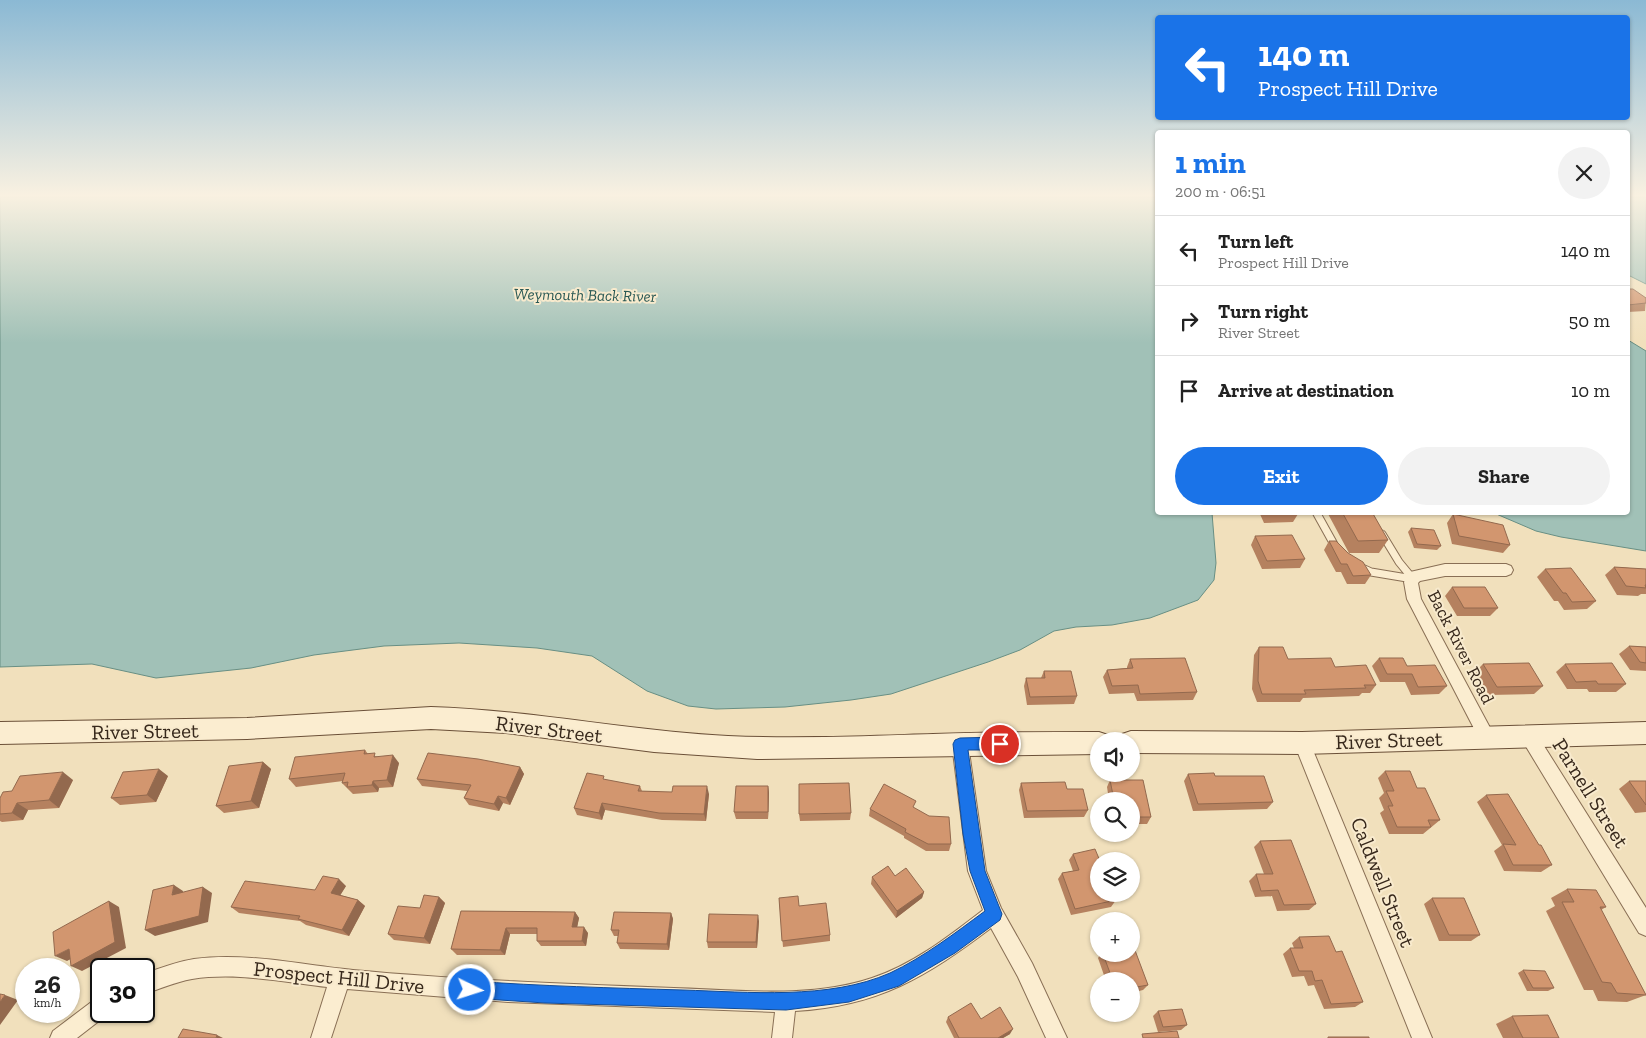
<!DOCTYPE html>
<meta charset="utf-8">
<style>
:root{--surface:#fff;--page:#f2f2f2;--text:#222;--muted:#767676;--line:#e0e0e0;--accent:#1a73e8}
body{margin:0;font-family:"Zilla Slab",serif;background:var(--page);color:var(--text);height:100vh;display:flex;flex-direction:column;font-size:19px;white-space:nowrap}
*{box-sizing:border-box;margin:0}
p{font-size:16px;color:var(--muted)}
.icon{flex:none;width:28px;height:28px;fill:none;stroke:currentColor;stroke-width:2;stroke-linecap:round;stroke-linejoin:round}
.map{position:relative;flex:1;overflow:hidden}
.side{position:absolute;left:1155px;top:130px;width:475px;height:385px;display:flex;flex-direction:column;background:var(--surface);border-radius:5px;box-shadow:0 1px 4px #0004}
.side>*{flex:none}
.hud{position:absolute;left:1155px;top:15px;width:475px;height:105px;border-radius:5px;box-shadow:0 1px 4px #0004;background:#1a73e8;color:#fff;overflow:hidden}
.fabs{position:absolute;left:1090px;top:732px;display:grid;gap:10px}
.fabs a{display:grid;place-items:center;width:50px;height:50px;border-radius:50%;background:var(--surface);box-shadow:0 1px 4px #0004;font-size:25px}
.speed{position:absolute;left:15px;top:958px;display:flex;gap:10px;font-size:25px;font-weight:700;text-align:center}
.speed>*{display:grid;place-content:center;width:65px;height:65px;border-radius:50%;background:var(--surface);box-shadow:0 1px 4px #0004;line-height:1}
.speed small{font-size:12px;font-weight:400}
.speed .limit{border:2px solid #111;border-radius:8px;background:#fff;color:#111}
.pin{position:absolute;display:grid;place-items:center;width:42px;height:42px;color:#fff;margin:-21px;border:2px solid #fff;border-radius:50%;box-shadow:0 1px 5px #0007}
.me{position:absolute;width:55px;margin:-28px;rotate:94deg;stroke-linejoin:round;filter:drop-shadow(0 0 4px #0008)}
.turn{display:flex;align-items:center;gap:18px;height:105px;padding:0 20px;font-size:22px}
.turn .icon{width:65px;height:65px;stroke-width:2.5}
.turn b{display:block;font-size:35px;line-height:42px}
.round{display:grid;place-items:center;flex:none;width:52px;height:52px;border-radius:26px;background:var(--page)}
.headline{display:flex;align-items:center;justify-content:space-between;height:85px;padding:0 20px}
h1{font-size:30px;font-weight:800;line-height:38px;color:var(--accent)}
.button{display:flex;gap:10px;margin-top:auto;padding:10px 20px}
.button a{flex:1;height:58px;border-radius:30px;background:var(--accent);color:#fff;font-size:20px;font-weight:800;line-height:58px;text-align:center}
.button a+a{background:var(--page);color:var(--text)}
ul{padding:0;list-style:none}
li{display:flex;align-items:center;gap:15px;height:70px;padding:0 20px;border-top:1px solid var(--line)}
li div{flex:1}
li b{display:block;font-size:19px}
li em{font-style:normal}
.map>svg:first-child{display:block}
</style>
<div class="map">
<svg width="1646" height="1038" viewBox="0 0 1646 1038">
<rect width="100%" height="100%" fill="#f1e0bc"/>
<path fill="#a1c1b7" stroke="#688f84" d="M0,197H1157L1158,512L1212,513L1216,563L1214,580L1198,600L1150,618L1112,625L1076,627L1054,631L1020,650L988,662L891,694L851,700L785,707L716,709L688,706L647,691L592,656L537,648L459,643L384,646L314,655L251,668L156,678L92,664L0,667Z
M1628,197H1646V284L1628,275Z
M1628,340L1646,351V551L1561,537L1536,531L1494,513L1628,512Z"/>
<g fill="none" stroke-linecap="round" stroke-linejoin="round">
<defs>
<path id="lane" d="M1316,512L1336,548
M1382,534L1399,562L1413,579
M1360,567L1371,572L1413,579"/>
<path id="street" d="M1445,564H1506L1511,566L1513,570L1511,574L1506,576H1445L1420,581L1418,583L1421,599L1495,737L1493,742L1487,745L1481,742L1407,599L1404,582L1410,572Z
M1528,727L1534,730L1646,908V936L1639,933L1522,740L1520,735L1522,730Z
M1302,735L1308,738L1310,743L1432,1038H1412L1294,743L1296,738Z
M960,736L966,739L968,744L986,871L1001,908L1032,963L1067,1038H1046L1018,977L991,928C926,977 879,1006 795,1011L792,1038H772L775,1012L508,1002L347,989L331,1038H311L327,987C283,982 237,972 192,979C175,982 160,989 144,994V974C160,968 176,962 194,959C247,952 301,965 353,970C460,980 567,984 674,988C739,990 809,999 872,978C914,964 949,936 983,910L968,871L952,744L954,739Z
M101,997V1011H109L108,1014L77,1038H50L53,1031L94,1000Z"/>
<path id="secondary" d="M431,707C531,710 629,731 728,736C796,739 865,736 933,734C988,732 1044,732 1099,732L1108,735L1110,741H1099V754L757,759L654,752L506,733L431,729L247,739L0,744V722L247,718Z
M1646,722V744L1302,754L1131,753V741H1119L1122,734L1131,731L1302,732Z"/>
</defs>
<use href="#lane" stroke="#896f55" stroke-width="9"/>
<use href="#street" stroke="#896f55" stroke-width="2"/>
<use href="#secondary" stroke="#6b5038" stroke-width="2"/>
<use href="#lane" stroke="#fbedd0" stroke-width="7"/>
<use href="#street" fill="#fbedd0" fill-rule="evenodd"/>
<use href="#secondary" fill="#fbedd0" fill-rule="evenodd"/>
</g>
<path fill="#b5815f" d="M1628,289L1646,298L1645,311L1628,312Z
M1259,512H1297L1298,514L1293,522L1264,523Z
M1327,512H1372L1388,540L1379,553H1349Z
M1453,514L1510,545L1503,553L1452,544L1447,523Z
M1411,528L1441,546L1437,550L1414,548L1408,532Z
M1255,536L1305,559L1300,568L1262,569L1251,545Z
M1329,541L1371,575L1365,584H1347L1341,572H1336L1324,550Z
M1614,567L1646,569V594H1641L1638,596L1617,595L1605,575Z
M1545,569L1596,601L1587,609L1564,610L1558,601H1554L1537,577Z
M1452,587L1498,608L1490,616H1457L1445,596Z
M1629,646L1646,647V671L1630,670L1619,654Z
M1259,647L1288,659L1335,667L1376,685L1370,693H1362L1359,696L1303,698L1300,702H1257L1252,689L1254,655Z
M1379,658L1407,666L1447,686L1439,694L1411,695L1405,682H1380L1372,666Z
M1130,659L1197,692L1193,700L1137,701L1134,693L1109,694L1103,677L1107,670L1127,668V667Z
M1483,664L1543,686L1534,694L1489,695L1475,672Z
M1565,664L1626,684L1616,692H1589L1587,689H1567L1556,672Z
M1044,671L1077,696L1074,704L1027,705L1024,686L1026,678H1041Z
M365,750L368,754L399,763L393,787L379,788L378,792L353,794L342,783L343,781L296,787L289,779Z
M263,762L271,769L259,808L224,813L216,806Z
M520,767L524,774L510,805L503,803L499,811L469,805L464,798L467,791L422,786L417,779Z
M1385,771L1417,788L1440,820L1423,834H1389L1380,813L1384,810L1379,798L1384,793L1378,778Z
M1188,774L1273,802L1267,809L1193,811L1184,781Z
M168,776L156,802L120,805L111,798Z
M73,780L59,808L28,810L23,820L2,822L0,821V798L12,791Z
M606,780L640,786L642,791L709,794L706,821L662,820L605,810L602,820L577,815L574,808Z
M1110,780L1151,817L1147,824H1131V801H1102L1103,800H1109L1107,787Z
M1629,781H1646V812L1635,813L1619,789Z
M1021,783L1067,789L1088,810L1084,817L1024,818L1019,790Z
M768,786L769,793L768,819H736L734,812Z
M1486,795L1539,845L1552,865L1541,872L1504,871L1494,851L1502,845L1477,802Z
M870,809L951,844L949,851H926L904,838V836L869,816Z
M851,813L850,820L800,821L799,814Z
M1260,841L1316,904L1309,910L1277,911L1272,896L1255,897L1249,881L1256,874H1264L1254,847Z
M1073,854L1116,900L1111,907L1071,915L1058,879L1062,873L1073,871L1069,860Z
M895,876L924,892L922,898L896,918L871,884L872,877Z
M346,886L340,895L358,900L365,906L349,936L306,925L300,921L239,913L231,907L315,890Z
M1567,889L1606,907L1601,910L1646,995L1627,1002L1598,1001L1593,990H1584L1546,911L1555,906L1551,898Z
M439,897L445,903L430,944L394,940L388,934L420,908Z
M779,898L799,906L830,935V941L783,947Z
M1432,898L1480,935L1471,941H1439L1424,904Z
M461,911L575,912L579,918L577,927L588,933L586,946H541L537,941V934H510L505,955H457L451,949Z
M671,913L673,919L669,950L620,949L617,943L618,936H614L611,930Z
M759,921L757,948H708L707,942Z
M1299,937L1336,952L1363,1002L1355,1007L1324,1009L1314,985L1308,986L1304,976L1292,977L1283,954L1290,948H1294L1292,943Z
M1101,954H1131L1148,985L1143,990L1131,993V981H1106L1098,958Z
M1523,970L1554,988L1548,991H1527L1518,973Z
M1158,1011L1187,1025L1181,1030L1158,1032L1153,1016Z
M1512,1016L1559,1038H1503L1496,1024Z
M948,1017L981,1019L1010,1034L1003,1038H954L946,1022Z"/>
<path fill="#93694e" d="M393,755L399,763L393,787L387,780Z
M263,762L271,769L259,808L251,801Z
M520,767L524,774L510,805L506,798Z
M159,769L168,776L156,802L147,795Z
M63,772L73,780L59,808L49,800Z
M373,781L379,788L378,792L372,785Z
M707,786L709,794L706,821L704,814Z
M768,786L769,793L768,819Z
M498,796L503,803L499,811L494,804Z
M17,803L28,810L23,820L12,813Z
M602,803L605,810L602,820L599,813Z
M339,879L346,886L338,899L331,893Z
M174,885L183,891L182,901L172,895Z
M203,887L212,893L208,922L155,936L145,930Z
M924,892L922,898L896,918L897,911Z
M439,897L445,903L430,944L424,938Z
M358,900L365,906L349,936L342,930Z
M109,901L119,907L126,948L82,971L71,966Z
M575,912L579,918L576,933L572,927Z
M671,913L673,919L669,950L667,944Z
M758,915L759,921L757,948L756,942Z
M584,927L588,933L586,946L582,941Z
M506,928L510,934L505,955L500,950Z
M69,949L80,954L67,961L55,956Z
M5,995L18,1000L0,1025V1002Z
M1013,1029L1010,1034L1003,1038H998Z
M217,1035L223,1038H216Z"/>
<path fill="#d2966f" stroke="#93694e" d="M1628,289H1633L1646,298V303L1628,305Z
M1268,512H1297L1298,514H1269Z
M1342,512H1372L1388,540L1358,541Z
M1453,514L1503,525L1510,545L1459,536Z
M1411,528L1434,530L1441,546L1417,544Z
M1292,535L1305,559L1267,561L1255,536Z
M1329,541H1336L1348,553L1363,562L1371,575L1353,576L1347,564H1341Z
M1614,567L1646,569V585H1645L1646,588L1626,586Z
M1571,568L1596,601L1572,602L1566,593H1563L1545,569Z
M1452,587H1485L1498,608H1464Z
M1629,646L1646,647V663L1640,662Z
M1259,647H1283L1288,659L1331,658L1335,667L1366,665L1376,685H1364L1366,688L1304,690L1306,694H1262L1258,681Z
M1185,658L1197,692L1140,694L1138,685L1112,686L1107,670L1133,668L1130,659Z
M1379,658H1403L1407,666L1435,665L1447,686L1418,687L1412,674H1387Z
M1529,663L1543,686L1497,687L1483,664Z
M1612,663L1626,684H1598L1596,681L1576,682L1565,664Z
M1044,671H1071L1077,696L1030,697L1026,678H1045Z
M365,750L364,754L375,753L374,757L393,755L387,780L373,781L372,785L347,787L348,782L342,783L345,773L289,779L295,757Z
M428,753L478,759L520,767L506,798L498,796L494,804L464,798L471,785L417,779Z
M263,762L251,801L216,806L229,766Z
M159,769L147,795L111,798L123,772Z
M1385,771H1410L1417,788H1425L1440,820H1428L1431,827H1397L1388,806H1393L1386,791H1394Z
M63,772L49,800L17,803L12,813L0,814V798L3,792L12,791L20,776Z
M587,773L604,776L603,779L640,786L638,791L672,792L673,786H707L704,814L659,813L602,803L599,813L574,808Z
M1214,773L1215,776H1264L1273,802L1198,804L1188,774Z
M1110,780H1143L1151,817H1131V801H1103V800H1114Z
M1629,781H1646V805Z
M1065,782L1067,789H1083L1088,810L1027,811L1021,783Z
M849,783L851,813L799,814V784Z
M884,784L916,801L913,807L929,816L949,817L951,844H928L905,832L906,829L870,809Z
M736,786H768V812H734Z
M1508,794L1539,845H1541L1552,865H1513L1503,844L1516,845L1486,795Z
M1291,840L1316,904L1284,905L1278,890L1261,891L1256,874H1273L1260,841Z
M1095,849L1100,861H1099V894H1113L1116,900L1075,909L1062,873L1079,870L1073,854Z
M888,866L895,876L906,868L924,892L897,911L872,877Z
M323,876L339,879L331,893L358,900L342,930L298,919L300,916L231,907L245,881L315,890Z
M174,885L172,895L203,887L199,916L145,930L153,890Z
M1567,889L1596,890L1606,907H1600L1646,995L1617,993L1611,983L1602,982L1562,902H1574Z
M424,895L439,897L424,938L388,934L398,906L420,908Z
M798,896L799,906L826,903L830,935L782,941L779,898Z
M1432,898H1464L1480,935H1449Z
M109,901L115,942L71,966L69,949L55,956L53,932Z
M461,911L575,912L572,927H584L582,941H537V928H506L500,950L451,949Z
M614,912L671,913L667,944L617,943L619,930H611Z
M709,914L758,915L756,942H707Z
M1329,936L1336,952L1342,951L1363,1002L1331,1004L1322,980L1315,981L1312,971H1299L1290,948H1303L1299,937Z
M1133,945L1148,985L1131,988V981H1113L1103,954H1131V946Z
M1523,970L1545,971L1554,988H1533Z
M0,994L5,995L0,1002Z
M971,1003L981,1019L1000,1007L1013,1029L998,1038H959L948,1017Z
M1182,1009L1187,1025L1163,1027L1158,1011Z
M1548,1015L1559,1038H1523L1512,1016Z
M183,1029L217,1035L216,1038H178Z
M1177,1031L1179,1038H1143L1142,1034Z
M1328,1037H1369V1038H1328Z"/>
<linearGradient id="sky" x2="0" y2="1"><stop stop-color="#8bb9d4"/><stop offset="0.57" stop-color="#f9f1e1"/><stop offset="1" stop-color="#f9f1e1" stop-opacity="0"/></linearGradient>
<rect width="1646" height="343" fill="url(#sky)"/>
<path fill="#1a73e8" stroke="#114b97" d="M1000,737L1005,739L1007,744L1005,748L1000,750H968L985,871L1002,914L1000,920L955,953L899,986L849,1002L786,1010L545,1003L470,998L464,995L462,990L464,984L470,981C541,986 612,988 683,990C748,992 829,1000 890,973C924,957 955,933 985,911L970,871L963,834L953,744L955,740L960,738Z"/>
<g text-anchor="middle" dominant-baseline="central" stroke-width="4" stroke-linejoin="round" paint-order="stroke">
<g font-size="16" font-style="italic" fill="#295854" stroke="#f8eacd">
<text transform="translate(585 295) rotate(1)">Weymouth Back River</text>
</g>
<g font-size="18" fill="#37281b" stroke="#f8eacd">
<text transform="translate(1461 647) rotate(63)">Back River Road</text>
</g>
<g font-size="21" fill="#37281b" stroke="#f8eacd">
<text transform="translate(549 729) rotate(7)">River Street</text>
<text transform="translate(145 731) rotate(-1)">River Street</text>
<text transform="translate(1389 740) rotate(-2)">River Street</text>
<text transform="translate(1591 793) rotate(58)">Parnell Street</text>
<text transform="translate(1383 882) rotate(68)">Caldwell Street</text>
<text transform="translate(339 977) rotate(6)">Prospect Hill Drive</text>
</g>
</g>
</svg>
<div class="fabs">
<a><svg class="icon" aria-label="sound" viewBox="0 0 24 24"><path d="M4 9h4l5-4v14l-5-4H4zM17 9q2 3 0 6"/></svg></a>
<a><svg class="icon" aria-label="search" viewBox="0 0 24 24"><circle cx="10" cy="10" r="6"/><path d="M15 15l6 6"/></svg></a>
<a><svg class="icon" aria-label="layers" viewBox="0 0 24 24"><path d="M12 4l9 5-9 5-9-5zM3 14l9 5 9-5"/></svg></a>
<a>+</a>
<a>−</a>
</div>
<div class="speed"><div>26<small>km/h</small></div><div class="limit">30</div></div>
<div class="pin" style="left:1000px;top:744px;background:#d93025"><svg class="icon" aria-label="arrive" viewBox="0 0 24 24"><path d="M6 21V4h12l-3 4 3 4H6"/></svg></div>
<svg class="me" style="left:470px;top:990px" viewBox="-20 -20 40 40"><circle r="17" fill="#1a73e8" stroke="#fff" stroke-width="3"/><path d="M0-11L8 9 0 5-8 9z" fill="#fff"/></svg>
<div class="hud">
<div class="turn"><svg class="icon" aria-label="left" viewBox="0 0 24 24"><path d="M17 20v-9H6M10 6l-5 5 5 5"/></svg><div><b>140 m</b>Prospect Hill Drive</div></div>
</div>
<section class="side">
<div class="headline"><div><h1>1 min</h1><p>200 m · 06:51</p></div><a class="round"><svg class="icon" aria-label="close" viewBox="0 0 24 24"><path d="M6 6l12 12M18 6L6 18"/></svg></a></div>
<ul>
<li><svg class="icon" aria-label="left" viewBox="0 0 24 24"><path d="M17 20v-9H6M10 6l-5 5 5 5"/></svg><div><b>Turn left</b><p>Prospect Hill Drive</p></div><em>140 m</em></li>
<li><svg class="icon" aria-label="right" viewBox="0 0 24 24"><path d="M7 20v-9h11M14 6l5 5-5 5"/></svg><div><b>Turn right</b><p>River Street</p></div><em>50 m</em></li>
<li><svg class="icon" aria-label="arrive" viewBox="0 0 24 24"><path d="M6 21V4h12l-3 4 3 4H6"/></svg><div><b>Arrive at destination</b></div><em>10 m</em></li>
</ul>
<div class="button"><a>Exit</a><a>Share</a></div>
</section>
</div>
